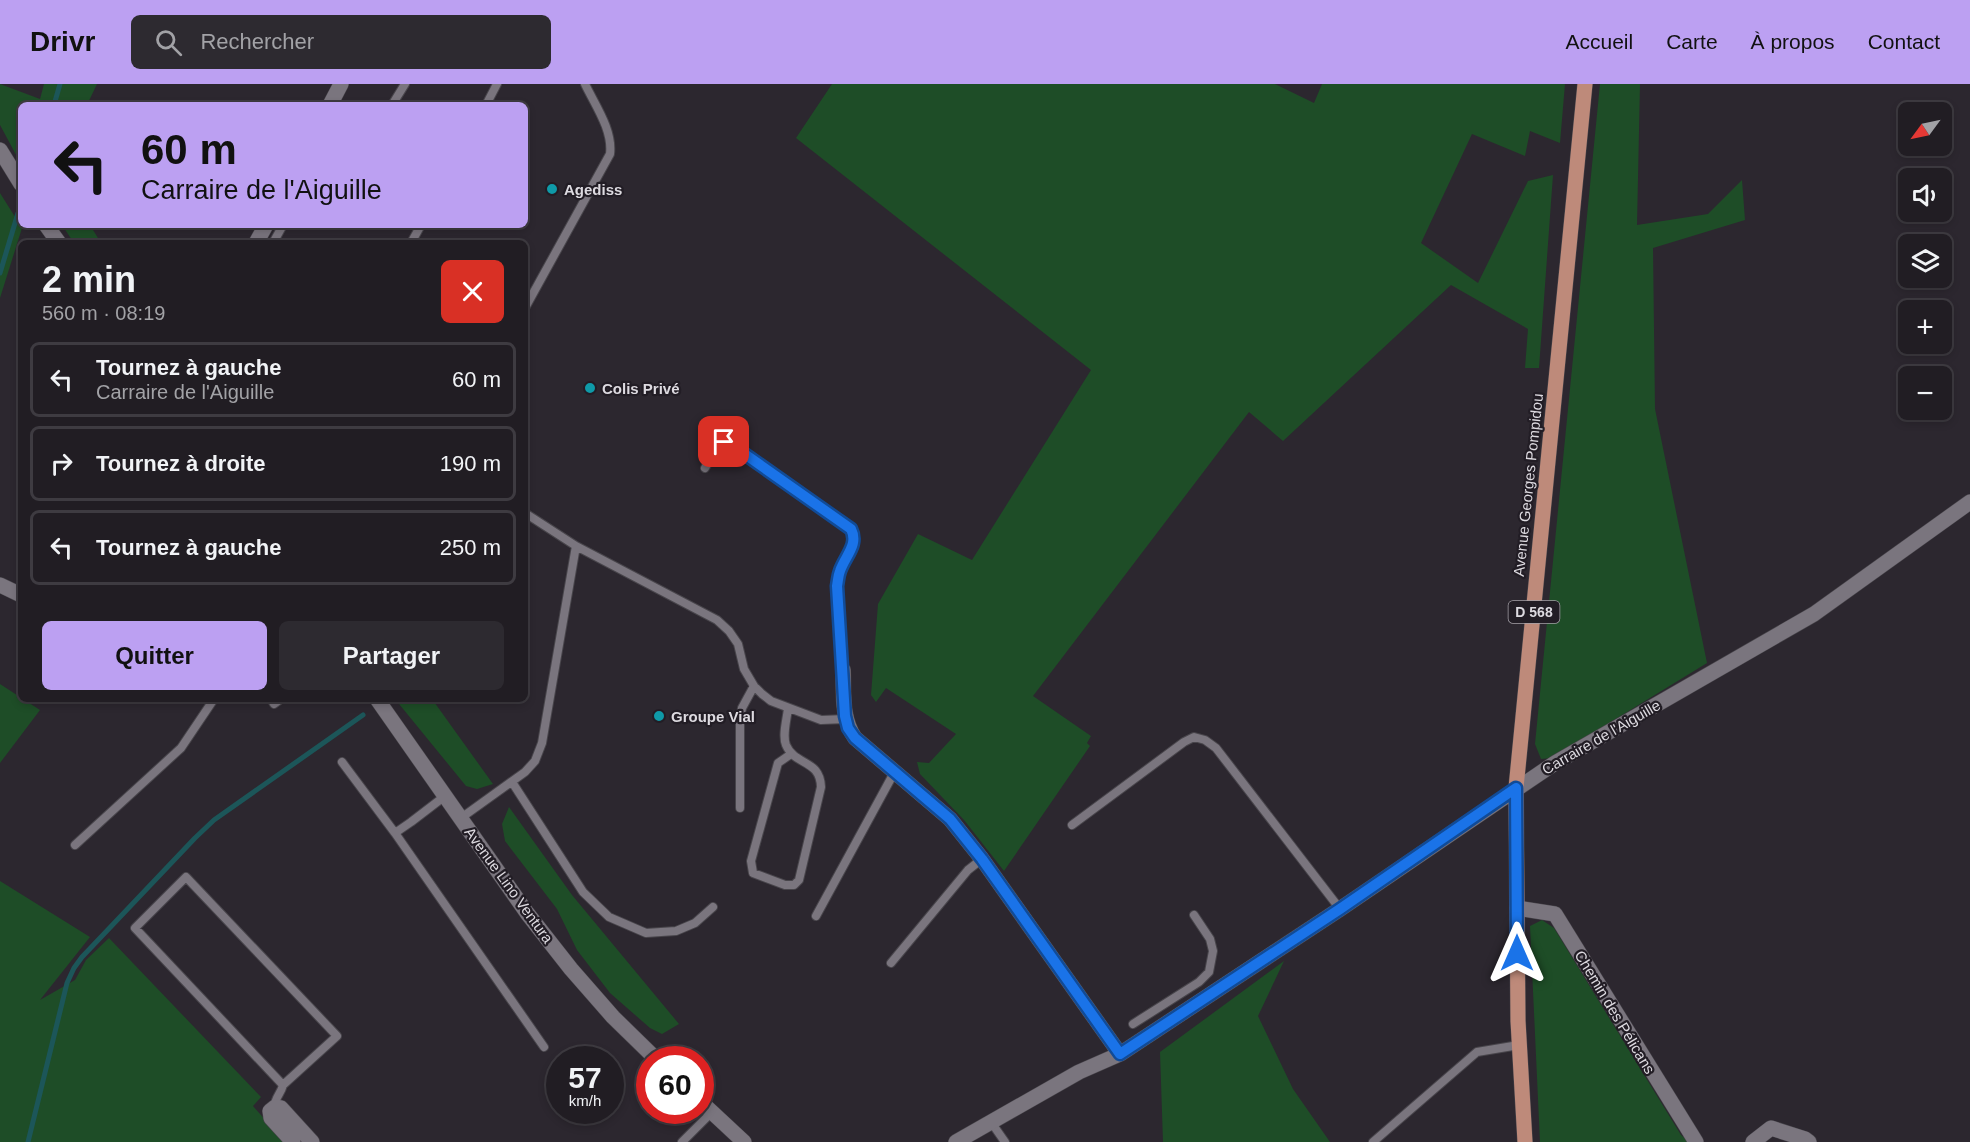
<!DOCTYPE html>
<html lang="fr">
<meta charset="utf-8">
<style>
:root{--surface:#211d23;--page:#2d2a30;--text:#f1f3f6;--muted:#a2a2a6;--line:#3e3b41;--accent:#bca0f2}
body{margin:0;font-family:Helvetica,sans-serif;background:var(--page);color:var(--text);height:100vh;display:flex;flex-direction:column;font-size:22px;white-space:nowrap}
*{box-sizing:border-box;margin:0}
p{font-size:20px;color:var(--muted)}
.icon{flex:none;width:33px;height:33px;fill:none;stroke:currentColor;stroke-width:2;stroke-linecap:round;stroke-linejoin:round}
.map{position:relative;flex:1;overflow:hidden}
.details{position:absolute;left:18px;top:156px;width:510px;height:462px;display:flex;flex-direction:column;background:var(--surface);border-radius:9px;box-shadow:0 3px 9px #0003,0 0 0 2px var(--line)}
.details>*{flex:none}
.top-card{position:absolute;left:18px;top:18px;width:510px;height:126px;border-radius:9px;box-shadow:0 3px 9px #0003,0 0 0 2px var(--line);background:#bca0f2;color:#111;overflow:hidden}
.needle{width:39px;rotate:237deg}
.tools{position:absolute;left:1898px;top:18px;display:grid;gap:12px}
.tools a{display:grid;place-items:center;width:54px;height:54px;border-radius:9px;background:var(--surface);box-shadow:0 3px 9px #0003,0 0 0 2px var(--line);font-size:30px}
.speed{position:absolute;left:546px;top:962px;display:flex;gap:12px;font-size:30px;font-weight:700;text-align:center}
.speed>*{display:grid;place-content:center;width:78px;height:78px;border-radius:50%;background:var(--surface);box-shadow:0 3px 9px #0003,0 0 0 2px var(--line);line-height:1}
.speed small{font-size:15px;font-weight:400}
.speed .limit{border:9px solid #d22;background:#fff;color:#111}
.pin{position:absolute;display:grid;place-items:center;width:51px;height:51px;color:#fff;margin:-26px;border-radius:12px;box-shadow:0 3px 9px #0006}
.me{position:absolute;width:66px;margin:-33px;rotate:0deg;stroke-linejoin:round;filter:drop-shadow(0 0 4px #0008)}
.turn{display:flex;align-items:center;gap:21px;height:126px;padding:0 24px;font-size:27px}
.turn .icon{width:78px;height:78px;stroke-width:2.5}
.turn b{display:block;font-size:42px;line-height:51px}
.round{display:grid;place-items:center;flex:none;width:63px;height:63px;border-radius:9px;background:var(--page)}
.headline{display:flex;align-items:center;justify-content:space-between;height:102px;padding:0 24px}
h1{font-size:36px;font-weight:800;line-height:45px}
.primary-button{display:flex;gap:12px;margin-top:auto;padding:12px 24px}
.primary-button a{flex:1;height:69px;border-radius:9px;background:var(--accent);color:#111;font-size:24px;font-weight:800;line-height:69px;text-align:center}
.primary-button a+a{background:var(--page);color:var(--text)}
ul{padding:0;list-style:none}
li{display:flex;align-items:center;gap:18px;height:75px;margin:0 12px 9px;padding:0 12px;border:3px solid var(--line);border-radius:9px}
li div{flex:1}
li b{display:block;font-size:22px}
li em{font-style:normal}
header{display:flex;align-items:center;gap:36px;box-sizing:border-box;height:84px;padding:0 30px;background:var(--accent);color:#111}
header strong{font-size:28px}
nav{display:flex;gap:33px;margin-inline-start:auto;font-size:21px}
.search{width:420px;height:54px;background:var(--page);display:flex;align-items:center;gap:15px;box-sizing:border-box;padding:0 21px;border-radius:9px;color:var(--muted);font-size:22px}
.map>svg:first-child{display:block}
</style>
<header>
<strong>Drivr</strong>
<div class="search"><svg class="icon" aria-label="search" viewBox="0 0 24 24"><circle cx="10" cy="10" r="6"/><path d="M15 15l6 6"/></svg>Rechercher</div>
<nav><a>Accueil</a><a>Carte</a><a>À propos</a><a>Contact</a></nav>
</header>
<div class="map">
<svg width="1970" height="1058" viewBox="0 0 1970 1058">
<rect width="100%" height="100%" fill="#2c272f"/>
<path fill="#1e4d27" d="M0,0L40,15L44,0H97L87,21H21V80L0,41Z
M832,0H1275L1314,19L1322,0H1565L1560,59L1530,47L1525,72L1472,50L1421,159L1478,199L1528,97L1553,91L1539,284H1525L1528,245L1451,201L1283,357L1249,328L1033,612L1091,652L1087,659L1090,662L1004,787L964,736L920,690L917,678L929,679L956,650L886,604L876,618L871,611L878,520L918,450L972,476L1091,286L796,54Z
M1600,0H1640L1637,141L1708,130L1742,96L1745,136L1653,164L1655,325L1707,579L1552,674L1541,675L1535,660Z
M0,109L22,144L0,214Z
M62,141H90L101,159H74Z
M0,600L40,626L0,679Z
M395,615H432L493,700L477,705L466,702Z
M509,723L572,811L679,940L662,950L650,944L610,909L577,866L557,825L505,757L502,740Z
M0,797L90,853L40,916L75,896L86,876L109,854L261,1013L253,1022L285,1058H0Z
M1542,836L1554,844L1681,1051L1689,1058H1540L1530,842Z
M1284,877L1258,932L1293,1005L1330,1058H1163L1160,968Z"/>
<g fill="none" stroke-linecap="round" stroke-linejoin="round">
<path stroke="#1c5659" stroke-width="5" d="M54,21L60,0
M0,189L18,129
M28,1058L67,899L74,884L82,873L195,754L214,736L363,631"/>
<defs>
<path id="service" d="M392,21L405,0
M486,21L497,0
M273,159L283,141
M411,159L421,141
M525,224L610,70C613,46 595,21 585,0
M705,384C711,375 717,358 729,359L851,445C859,461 845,472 840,487C838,492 838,497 837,502L843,586
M576,462L717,536L729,547L738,560L744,585L754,602L762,610L771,617L821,636L846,635
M271,615L274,620L281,615
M788,624C787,635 782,651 786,661C795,682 820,675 821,703L799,796L794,801H785L753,789L751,777L778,679L791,670
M342,678L395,749
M512,698L583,808L609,833L646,849L676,847L695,839L713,823
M445,712L411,738L395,749L544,963
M740,724V636L742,624L754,602
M461,734L525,688L535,677L542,659L576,462L525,429
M1072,741L1184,658L1194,653L1205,656L1216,664L1340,825
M75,761L181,664L214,615
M816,832L895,687
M891,879L968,786L982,775
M1133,940L1199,898L1209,888L1213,867L1210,855L1194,831
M275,1023C274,1014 281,1010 283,1001L135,844L186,793L337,952L283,1001
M991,1038L1005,1058
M682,1058L712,1028
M1373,1058L1477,968L1519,961"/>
<path id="minor" d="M330,21L341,0
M256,159L266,141
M0,501L21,511
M843,586C844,609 841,634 855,654L950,735L982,775L1120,970
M1517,824L1555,830L1696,1058
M293,1058L271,1034L270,1027L275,1023L281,1024L312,1058
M956,1058L1079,988L1120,970L1340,825L1555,679L1814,530L1970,418
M1753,1058L1771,1044L1805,1055L1809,1058"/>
<path id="secondary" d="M0,66L21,100
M46,141L59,159
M377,615L527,829L571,885L613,933L656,975
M700,1017L744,1058"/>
<path id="primary" d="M1525,1058L1518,937L1516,704L1585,0"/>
</defs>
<use href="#service" stroke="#48454b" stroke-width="10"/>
<use href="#minor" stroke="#48454b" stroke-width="16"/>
<use href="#secondary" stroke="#48454b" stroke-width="16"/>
<use href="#primary" stroke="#48454b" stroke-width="16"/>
<use href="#service" stroke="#7a757e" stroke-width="8"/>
<use href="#minor" stroke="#7a757e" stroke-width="15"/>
<use href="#secondary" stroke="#7a757e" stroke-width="15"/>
<use href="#primary" stroke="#be8a7a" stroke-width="15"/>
</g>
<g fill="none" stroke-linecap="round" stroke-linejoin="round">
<defs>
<path id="route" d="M724,358L729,359L851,445C859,461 845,472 840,487C838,492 838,497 837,502L845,632L848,644L855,654L950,735L982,775L1120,970L1340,825L1516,704L1517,869"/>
</defs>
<use href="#route" stroke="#114b97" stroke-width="15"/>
<use href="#route" stroke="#1a73e8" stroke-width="10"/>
</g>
<g fill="#0f9aa8" stroke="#221d25" stroke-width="2">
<circle cx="552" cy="105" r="6"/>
<circle cx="590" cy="304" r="6"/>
<circle cx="659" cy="632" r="6"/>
</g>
<g text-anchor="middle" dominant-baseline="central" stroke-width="4.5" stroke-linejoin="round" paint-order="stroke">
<rect fill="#221d25" stroke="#a5a1a8" stroke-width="1.5" x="1508.5" y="517" width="51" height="22" rx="4.5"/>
<g font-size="14" font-weight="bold" fill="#dddae0">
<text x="1534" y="528">D 568</text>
</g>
<g font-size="15" font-weight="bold" fill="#dddae0" stroke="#221d25" text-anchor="start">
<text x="564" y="105">Agediss</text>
<text x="602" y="304">Colis Privé</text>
<text x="671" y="632">Groupe Vial</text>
</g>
<g font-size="15" fill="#dddae0" stroke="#221d25">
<text transform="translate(1528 401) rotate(-84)">Avenue Georges Pompidou</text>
<text transform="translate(1601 653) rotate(-30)">Carraire de l'Aiguille</text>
<text transform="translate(509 801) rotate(54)">Avenue Lino Ventura</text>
<text transform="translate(1615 928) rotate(59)">Chemin des Pélicans</text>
</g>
</g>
</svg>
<div class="tools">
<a><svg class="needle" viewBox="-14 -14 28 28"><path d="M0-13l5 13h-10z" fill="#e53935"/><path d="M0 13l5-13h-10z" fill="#a2a2a6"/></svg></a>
<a><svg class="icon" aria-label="sound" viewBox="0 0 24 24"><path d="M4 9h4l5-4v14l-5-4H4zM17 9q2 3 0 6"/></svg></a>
<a><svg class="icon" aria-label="layers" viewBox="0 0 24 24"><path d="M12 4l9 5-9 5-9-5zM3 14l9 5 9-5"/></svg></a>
<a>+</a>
<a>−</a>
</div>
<div class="speed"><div>57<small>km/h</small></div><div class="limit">60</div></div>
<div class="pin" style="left:724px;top:358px;background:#d93025"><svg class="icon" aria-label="arrive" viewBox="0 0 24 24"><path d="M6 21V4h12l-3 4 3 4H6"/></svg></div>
<svg class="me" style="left:1517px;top:869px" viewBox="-20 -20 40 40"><path d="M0-17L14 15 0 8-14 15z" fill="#1a73e8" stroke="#fff" stroke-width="4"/></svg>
<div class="top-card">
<div class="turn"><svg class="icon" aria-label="left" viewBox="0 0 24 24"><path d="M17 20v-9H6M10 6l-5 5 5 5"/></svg><div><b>60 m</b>Carraire de l'Aiguille</div></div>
</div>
<section class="details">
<div class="headline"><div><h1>2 min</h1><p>560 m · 08:19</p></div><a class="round" style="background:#d93025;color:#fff"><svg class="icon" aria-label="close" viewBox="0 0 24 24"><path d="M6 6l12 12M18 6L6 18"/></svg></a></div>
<ul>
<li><svg class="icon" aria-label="left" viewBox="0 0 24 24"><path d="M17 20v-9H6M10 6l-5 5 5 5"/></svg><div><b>Tournez à gauche</b><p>Carraire de l'Aiguille</p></div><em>60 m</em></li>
<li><svg class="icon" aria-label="right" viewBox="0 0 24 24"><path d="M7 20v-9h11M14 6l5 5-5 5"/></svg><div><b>Tournez à droite</b></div><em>190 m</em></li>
<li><svg class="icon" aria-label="left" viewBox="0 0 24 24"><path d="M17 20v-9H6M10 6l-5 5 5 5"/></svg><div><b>Tournez à gauche</b></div><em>250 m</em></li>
</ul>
<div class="primary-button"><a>Quitter</a><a>Partager</a></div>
</section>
</div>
